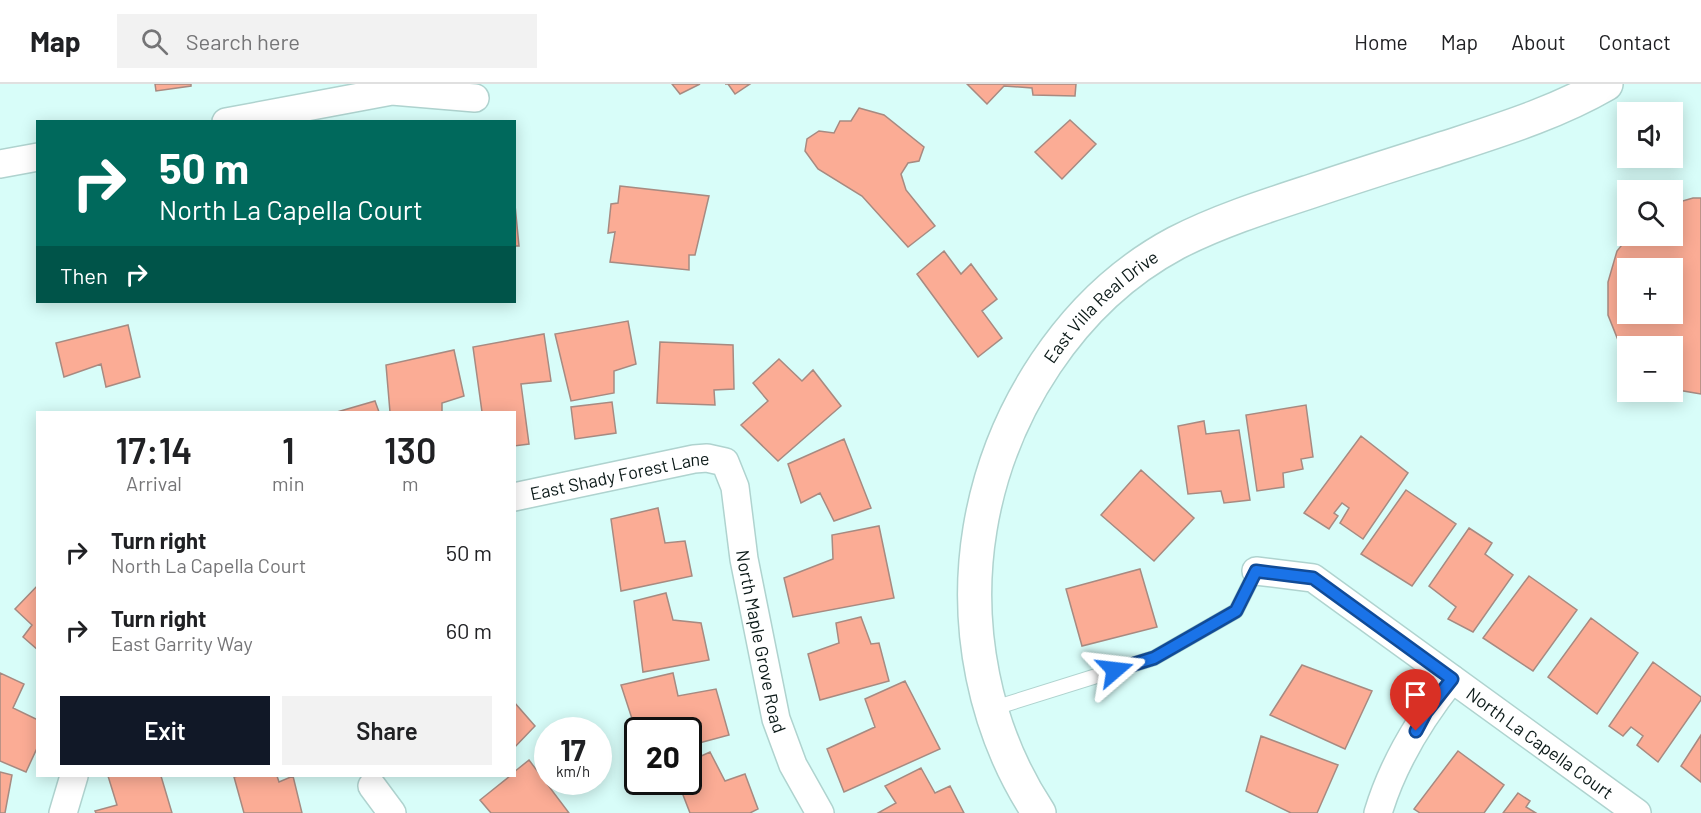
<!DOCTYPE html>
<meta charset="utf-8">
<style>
:root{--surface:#fff;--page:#f2f2f2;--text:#202124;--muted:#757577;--line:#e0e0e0;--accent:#111827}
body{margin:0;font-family:Barlow,sans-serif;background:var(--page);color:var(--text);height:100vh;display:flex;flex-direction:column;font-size:22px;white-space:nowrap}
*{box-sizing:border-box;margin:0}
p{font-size:20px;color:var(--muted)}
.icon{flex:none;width:33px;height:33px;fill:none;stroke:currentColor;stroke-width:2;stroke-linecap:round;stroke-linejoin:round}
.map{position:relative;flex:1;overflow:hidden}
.sheet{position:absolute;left:36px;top:327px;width:480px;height:366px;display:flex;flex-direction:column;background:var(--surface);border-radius:0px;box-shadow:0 3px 15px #0003}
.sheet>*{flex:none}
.guide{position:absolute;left:36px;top:36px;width:480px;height:183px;border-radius:0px;box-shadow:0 3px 15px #0003;background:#00695c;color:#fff;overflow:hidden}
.buttons{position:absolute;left:1617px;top:18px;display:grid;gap:12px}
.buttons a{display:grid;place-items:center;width:66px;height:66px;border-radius:0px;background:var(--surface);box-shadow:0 3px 15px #0003;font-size:30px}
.speed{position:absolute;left:534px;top:633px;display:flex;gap:12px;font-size:30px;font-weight:700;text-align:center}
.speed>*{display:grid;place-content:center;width:78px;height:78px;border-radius:50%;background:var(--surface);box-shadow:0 3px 15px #0003;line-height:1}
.speed small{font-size:15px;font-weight:400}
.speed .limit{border:3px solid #111;border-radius:9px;background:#fff;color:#111}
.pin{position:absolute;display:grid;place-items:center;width:51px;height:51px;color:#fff;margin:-62px -26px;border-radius:50% 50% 50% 0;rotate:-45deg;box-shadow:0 0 6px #0007}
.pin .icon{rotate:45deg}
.me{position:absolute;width:66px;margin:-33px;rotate:73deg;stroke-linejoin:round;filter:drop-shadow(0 0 4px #0008)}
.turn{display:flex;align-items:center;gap:21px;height:126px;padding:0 24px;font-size:27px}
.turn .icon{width:78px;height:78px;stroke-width:2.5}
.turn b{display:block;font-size:42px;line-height:51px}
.then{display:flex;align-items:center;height:57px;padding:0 24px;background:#0003;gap:12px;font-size:22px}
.eta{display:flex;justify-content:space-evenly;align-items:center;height:102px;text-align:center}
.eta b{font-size:36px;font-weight:600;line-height:42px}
.action{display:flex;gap:12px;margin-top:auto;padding:12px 24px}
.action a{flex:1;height:69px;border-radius:0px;background:var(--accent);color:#fff;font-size:24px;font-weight:600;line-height:69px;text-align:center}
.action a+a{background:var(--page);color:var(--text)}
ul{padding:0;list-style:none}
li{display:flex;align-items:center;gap:18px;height:78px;padding:0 24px}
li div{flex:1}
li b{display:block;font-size:22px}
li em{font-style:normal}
header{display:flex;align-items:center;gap:36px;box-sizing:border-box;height:84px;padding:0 30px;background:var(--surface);border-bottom:2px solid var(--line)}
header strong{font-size:28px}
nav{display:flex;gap:33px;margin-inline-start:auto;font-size:21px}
.search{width:420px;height:54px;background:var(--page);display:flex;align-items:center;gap:15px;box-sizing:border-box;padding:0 21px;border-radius:0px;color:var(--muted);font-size:22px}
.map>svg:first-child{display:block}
</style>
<header>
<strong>Map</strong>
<div class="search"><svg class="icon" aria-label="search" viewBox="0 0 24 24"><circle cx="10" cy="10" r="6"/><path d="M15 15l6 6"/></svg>Search here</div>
<nav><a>Home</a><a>Map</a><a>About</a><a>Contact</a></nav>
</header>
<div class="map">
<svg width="1701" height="729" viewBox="0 0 1701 729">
<rect width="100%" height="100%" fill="#d8fdf9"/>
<path fill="#fbac95" stroke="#a78a81" stroke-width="1.5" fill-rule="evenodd" d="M155,0H191V2L156,7Z
M672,0H700L680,10Z
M725,0H750L735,10L728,0Z
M967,0H1076L1075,12L1033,11L1032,4L1004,2L987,20Z
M859,24L884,31L924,63L919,77L908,79L901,90L906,106L935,142L908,163L862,112L818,85L805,67L807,55L819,47L834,49L840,37H851Z
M1070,36L1096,60L1062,95L1035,68Z
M620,102L709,112L695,171H689V186L610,178L615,148L608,149L611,120L618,119Z
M1693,114H1701V310L1672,305V262H1628V271L1620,261L1608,231V198L1617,167L1629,152H1672V120ZM1628,184H1672V230H1628Z
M514,121H515L519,162H514Z
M944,167L961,190L971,180L997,215L982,227L1002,254L978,273L917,190Z
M628,237L636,280L614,287V309L571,317L555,250Z
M128,241L140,293L106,303L101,280L64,293L56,259Z
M544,250L551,297L521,300L529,360L514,362V328H482L473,263Z
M660,258L733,261L734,305L714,306L715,321L657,319Z
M454,266L464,312L442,319V328H390L386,281Z
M779,275L802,297L813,286L841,322L778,377L741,341L768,317L753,299Z
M375,317L379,328H337Z
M612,318L616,349L575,355L571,323Z
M1306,321L1313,373L1301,375L1303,385L1283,389L1284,403L1257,407L1246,331Z
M1204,337L1206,350L1239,346L1250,416L1224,419L1221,407L1188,410L1178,342Z
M1361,352L1408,389L1363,455L1340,439L1349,424L1342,419L1334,429L1338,432L1329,445L1304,429Z
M844,355L871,424L834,437L820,409L801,419L788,380Z
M1141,386L1194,434L1154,477L1101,431Z
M1406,406L1456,440L1412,502L1361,470Z
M658,424L665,459L685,457L692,492L621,507L611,435Z
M879,442L894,514L793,533L784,494L833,475L832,451Z
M1469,444L1492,459L1485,470L1513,491L1473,548L1448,535L1456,523L1429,502Z
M1140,485L1157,543L1082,562L1066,505Z
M1529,492L1577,526L1533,587L1483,554Z
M38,501V566L23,553L32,541L15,525Z
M666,509L673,536L701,539L709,576L643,588L634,517Z
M861,533L871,560L879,559L889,597L820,616L808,570L839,559L836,539Z
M1591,534L1638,569L1597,630L1548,593Z
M1653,578L1701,613V616L1658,678L1637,661L1643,652L1631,643L1623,652L1609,642Z
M1302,581L1372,607L1345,665L1270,631Z
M0,589L24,600L13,624L38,636V662L26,688L0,677Z
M673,589L678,612L716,605L729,651L688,662V646H638V653L621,601Z
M905,597L940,665L844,708L827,665L875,643L865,615Z
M514,618L535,642L514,664Z
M1701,651V698L1681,682Z
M1261,652L1338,681L1317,729H1291L1246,707Z
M1458,667L1504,701L1484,729H1420L1414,725Z
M710,668L725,697L745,690L758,725L750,729H690L678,698H688V678Z
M529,676L569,729H491L480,716L510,692H514V688Z
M921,684L935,709L950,702L964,729H878L896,719L885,702Z
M0,688L12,691L5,729H0Z
M108,692H161L172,729H96L95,727L117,721Z
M238,692H277L279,698L293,692L302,729H244L234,693Z
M1518,709L1530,717L1526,723L1536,729H1503Z"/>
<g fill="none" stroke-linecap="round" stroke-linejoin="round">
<defs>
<path id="service" d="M991,625L1154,574L1236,527L1256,487"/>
<g id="minor">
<path d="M226,38L392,7L475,14"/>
<path d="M0,80L38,73"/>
<path id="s1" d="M514,413L694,375L707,374L725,378L735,403L744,475L776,635L793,681L820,729"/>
<path id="s2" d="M1256,487L1313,494L1637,729"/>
<path d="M372,702L392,729"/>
<path d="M63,729L74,692"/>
<path d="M1378,729C1393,679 1420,635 1452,595"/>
</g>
<g id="tertiary">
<path id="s3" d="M1039,729C984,646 964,542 980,445C999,329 1071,215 1176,159C1219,137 1266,122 1312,107C1356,92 1401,78 1445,64C1500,46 1556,29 1606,0"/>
</g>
</defs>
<use href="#service" stroke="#afd3cf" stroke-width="16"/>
<use href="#minor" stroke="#afd3cf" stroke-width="30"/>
<use href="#tertiary" stroke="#afd3cf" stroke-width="36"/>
<use href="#service" stroke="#fff" stroke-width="14"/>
<use href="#minor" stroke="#fff" stroke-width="27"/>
<use href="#tertiary" stroke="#fff" stroke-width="33"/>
</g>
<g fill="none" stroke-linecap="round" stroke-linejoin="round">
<defs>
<path id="route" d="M1115,586L1154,574L1236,527L1256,487L1313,494L1452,595L1426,628L1416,647"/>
</defs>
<use href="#route" stroke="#114b97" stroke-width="15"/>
<use href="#route" stroke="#1a73e8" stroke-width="10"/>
</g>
<g text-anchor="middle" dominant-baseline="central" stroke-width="4.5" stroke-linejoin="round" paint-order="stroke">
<g font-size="18" fill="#0b1918" stroke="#fff">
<text stroke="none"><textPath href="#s3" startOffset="556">East Villa Real Drive</textPath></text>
<text stroke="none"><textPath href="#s1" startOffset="108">East Shady Forest Lane</textPath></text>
<text stroke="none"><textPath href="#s1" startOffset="399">North Maple Grove Road</textPath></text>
<text stroke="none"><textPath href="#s2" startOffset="338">North La Capella Court</textPath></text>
</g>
</g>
</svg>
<div class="buttons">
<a><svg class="icon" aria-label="sound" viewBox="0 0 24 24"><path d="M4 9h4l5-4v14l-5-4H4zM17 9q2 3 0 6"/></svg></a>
<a><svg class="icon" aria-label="search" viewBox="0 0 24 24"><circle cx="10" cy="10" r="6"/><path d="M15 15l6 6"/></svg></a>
<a>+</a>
<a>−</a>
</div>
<div class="speed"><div>17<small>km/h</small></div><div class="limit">20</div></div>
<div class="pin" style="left:1416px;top:647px;background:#d93025"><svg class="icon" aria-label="arrive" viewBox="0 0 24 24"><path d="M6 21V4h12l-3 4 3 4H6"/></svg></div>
<svg class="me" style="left:1115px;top:586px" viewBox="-20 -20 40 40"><path d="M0-17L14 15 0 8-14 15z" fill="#1a73e8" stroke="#fff" stroke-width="4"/></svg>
<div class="guide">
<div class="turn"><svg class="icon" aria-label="right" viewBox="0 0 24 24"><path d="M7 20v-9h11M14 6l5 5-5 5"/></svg><div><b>50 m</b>North La Capella Court</div></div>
<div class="then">Then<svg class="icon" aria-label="right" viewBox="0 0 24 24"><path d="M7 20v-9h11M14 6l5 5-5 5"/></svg></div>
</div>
<section class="sheet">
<div class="eta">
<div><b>17:14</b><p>Arrival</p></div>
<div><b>1</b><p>min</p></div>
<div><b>130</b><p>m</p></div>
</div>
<ul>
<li><svg class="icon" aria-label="right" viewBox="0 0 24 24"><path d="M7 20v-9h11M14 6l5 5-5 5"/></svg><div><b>Turn right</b><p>North La Capella Court</p></div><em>50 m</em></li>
<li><svg class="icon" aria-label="right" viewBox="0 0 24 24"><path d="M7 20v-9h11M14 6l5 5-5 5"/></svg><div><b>Turn right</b><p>East Garrity Way</p></div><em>60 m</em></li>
</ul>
<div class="action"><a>Exit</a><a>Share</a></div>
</section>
</div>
